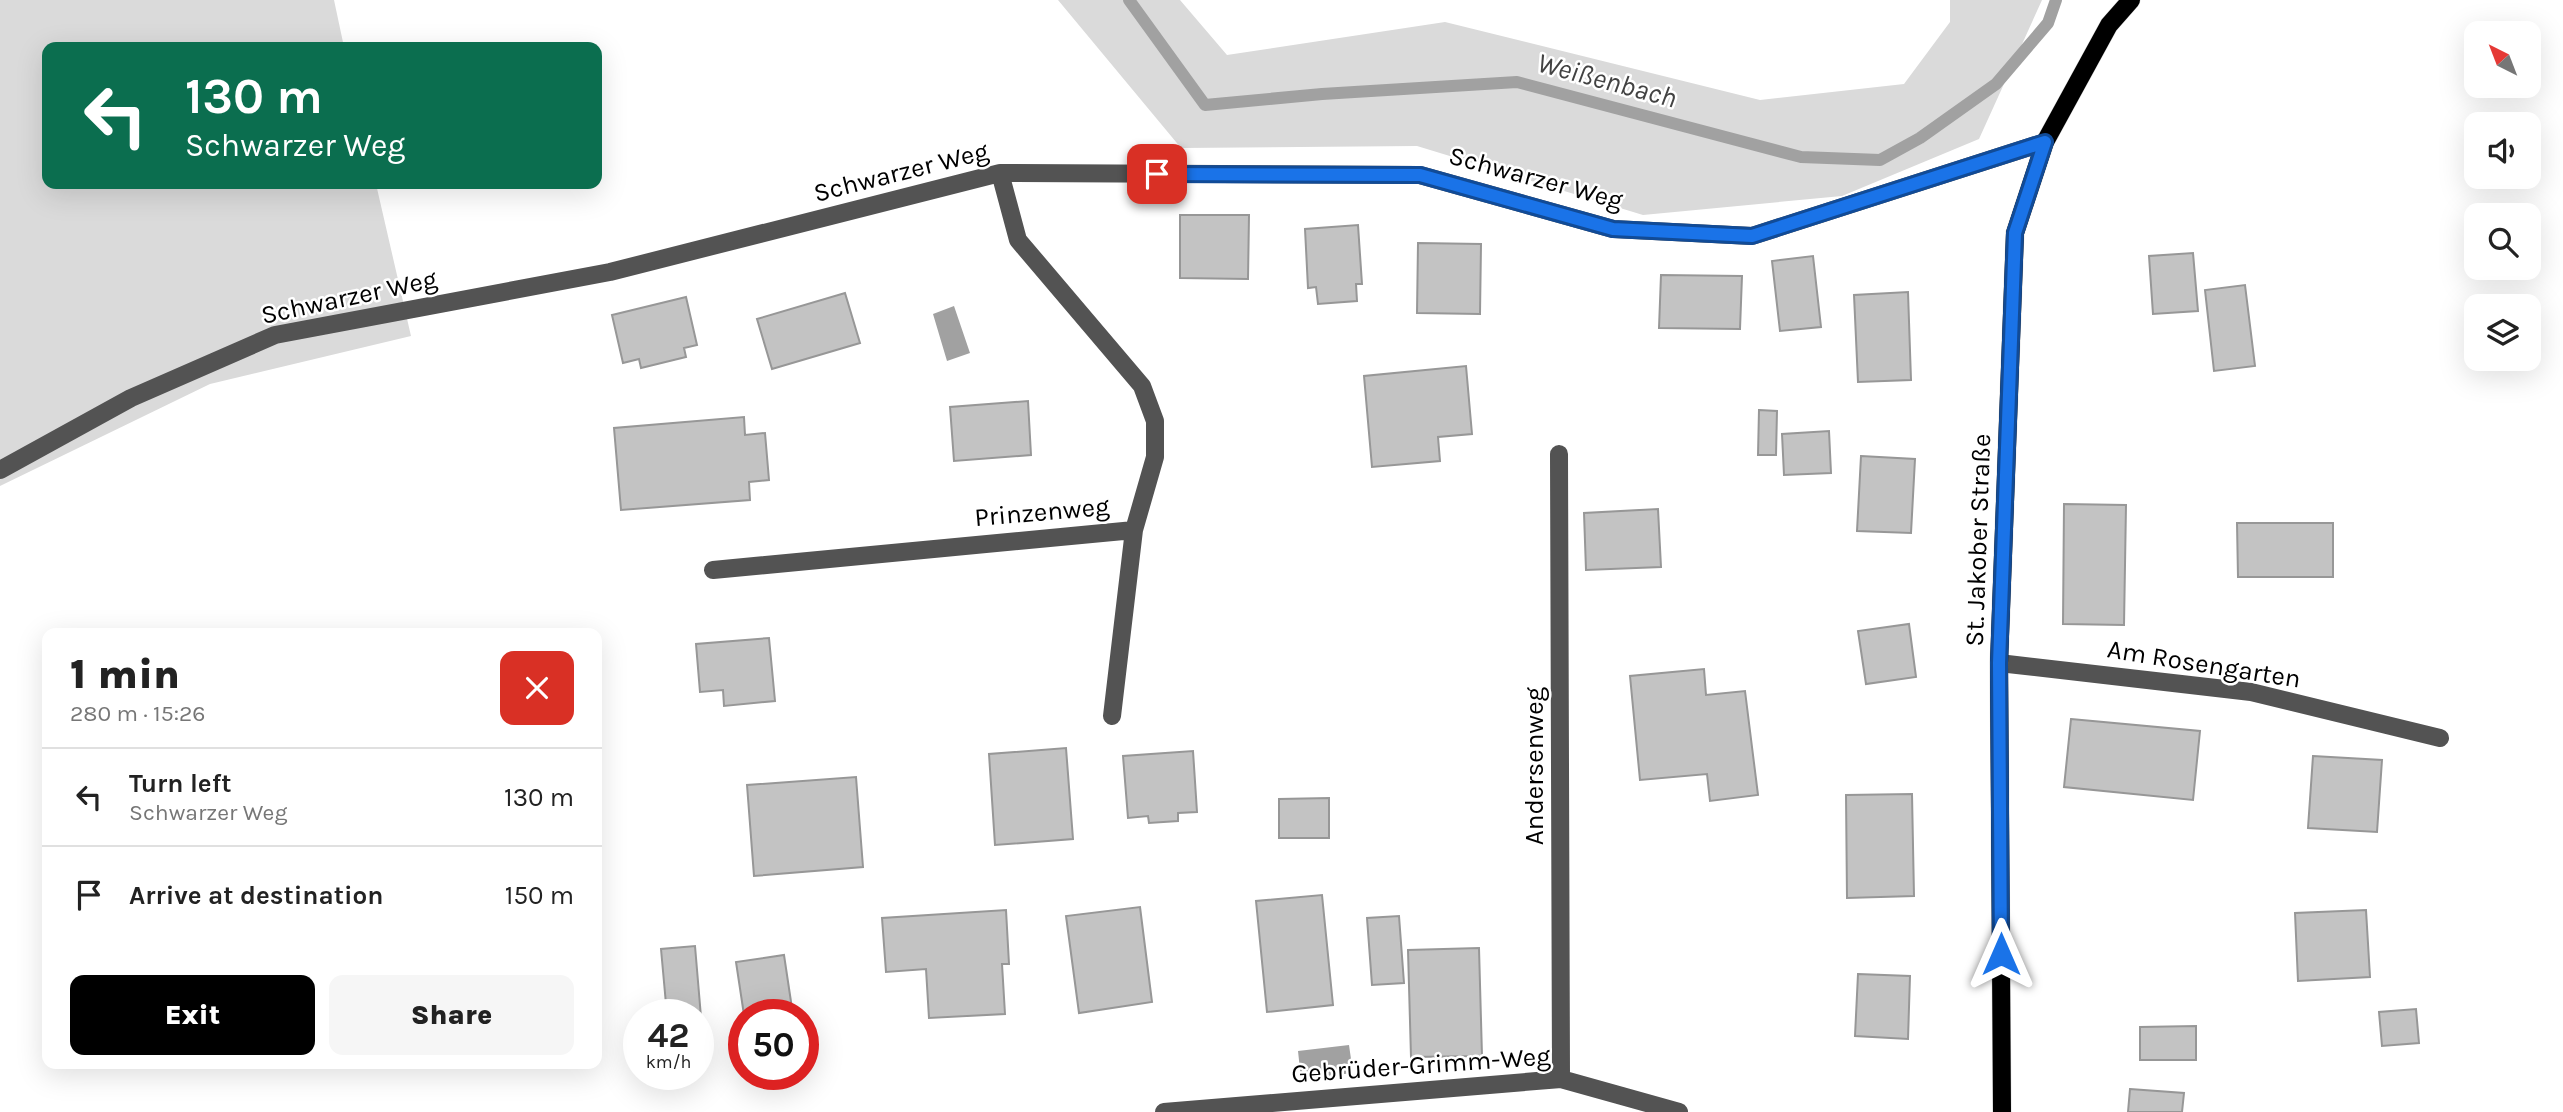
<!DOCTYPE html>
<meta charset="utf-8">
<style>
:root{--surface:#fff;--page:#f6f6f6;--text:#222;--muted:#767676;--line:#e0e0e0;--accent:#000}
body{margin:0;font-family:Karla,sans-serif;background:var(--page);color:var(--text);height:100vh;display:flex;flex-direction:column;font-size:26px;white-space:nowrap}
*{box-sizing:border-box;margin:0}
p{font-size:23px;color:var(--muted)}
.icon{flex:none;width:38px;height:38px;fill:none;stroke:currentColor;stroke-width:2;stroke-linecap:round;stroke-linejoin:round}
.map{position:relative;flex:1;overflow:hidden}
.sheet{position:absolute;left:42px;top:628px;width:560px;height:441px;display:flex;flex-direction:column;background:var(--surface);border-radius:14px;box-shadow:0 7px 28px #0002}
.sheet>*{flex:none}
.guide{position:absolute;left:42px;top:42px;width:560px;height:147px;border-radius:14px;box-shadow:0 7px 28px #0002;background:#0b6e4f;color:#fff;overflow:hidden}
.needle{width:46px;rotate:318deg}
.buttons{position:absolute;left:2464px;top:21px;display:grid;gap:14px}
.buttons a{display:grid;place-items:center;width:77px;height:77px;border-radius:14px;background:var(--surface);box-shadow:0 7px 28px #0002;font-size:35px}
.speed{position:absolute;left:623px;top:999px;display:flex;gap:14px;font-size:35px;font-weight:700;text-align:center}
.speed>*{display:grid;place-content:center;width:91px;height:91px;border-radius:50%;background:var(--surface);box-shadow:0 7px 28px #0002;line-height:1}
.speed small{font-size:18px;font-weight:400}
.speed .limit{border:10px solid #d22;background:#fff;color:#111}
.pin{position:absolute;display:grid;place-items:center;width:60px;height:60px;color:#fff;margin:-30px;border-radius:14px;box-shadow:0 4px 10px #0006}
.me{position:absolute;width:77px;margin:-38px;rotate:0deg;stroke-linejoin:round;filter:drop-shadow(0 0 5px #0008)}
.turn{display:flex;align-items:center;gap:24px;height:147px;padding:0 28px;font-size:32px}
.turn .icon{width:91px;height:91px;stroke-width:2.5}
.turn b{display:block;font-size:49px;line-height:60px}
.round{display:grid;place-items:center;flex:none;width:74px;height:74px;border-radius:14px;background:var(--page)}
.summary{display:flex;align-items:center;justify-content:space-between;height:119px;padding:0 28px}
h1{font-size:42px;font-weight:800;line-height:52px}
.primary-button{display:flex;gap:14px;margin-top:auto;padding:14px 28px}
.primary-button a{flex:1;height:80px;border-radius:14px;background:var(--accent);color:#fff;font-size:28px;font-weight:800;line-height:80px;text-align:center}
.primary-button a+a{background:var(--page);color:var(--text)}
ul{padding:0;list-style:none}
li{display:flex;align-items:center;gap:21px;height:98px;padding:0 28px;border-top:2px solid var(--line)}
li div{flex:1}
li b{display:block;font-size:26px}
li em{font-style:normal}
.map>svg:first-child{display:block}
</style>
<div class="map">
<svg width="2563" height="1112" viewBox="0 0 2563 1112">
<rect width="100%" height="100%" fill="#fff"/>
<path fill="#dadada" d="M0,0H334L344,47H47V184H376L411,336L210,384L0,486Z
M1058,0H1180L1227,55L1445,22L1760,100L1904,84L1950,22V0H2042L1979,139L1842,196L1643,215L1417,146L1181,148Z"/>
<path fill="#a1a1a1" d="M954,306L970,353L947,361L933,314Z
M1349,1045L1353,1073L1301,1079L1298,1051Z"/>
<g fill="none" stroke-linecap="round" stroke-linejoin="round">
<path stroke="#a1a1a1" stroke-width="12" d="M1129,0L1205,105L1322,94L1517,82L1801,157L1880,160L1920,138L1996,84L2048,23L2056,0"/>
</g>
<path fill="#c3c3c3" stroke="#979797" stroke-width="2" d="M1180,215H1249L1248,279L1180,278Z
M1358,225L1362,284H1356L1357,301L1318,304L1316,287L1308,288L1305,229Z
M1418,243L1481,244L1480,314L1417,313Z
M2193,253L2198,311L2153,314L2149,256Z
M1813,256L1821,327L1780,331L1772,261Z
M1661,275L1742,276L1740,329L1659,328Z
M2245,285L2255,366L2214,371L2205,290Z
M1908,292L1911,380L1858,382L1854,295Z
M845,293L860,343L772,369L757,319Z
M686,297L697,345L684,348L686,357L641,368L639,359L623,363L612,315Z
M1466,366L1472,434L1438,437L1440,461L1372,467L1364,376Z
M1028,401L1031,455L954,461L950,407Z
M1759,410L1777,411L1776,455H1758Z
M744,417L745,435L765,433L769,480L749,482L750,500L621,510L614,428Z
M1829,431L1831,473L1784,475L1782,434Z
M1861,456L1915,459L1911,533L1857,531Z
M2064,504L2126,505L2124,625L2063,624Z
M1658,509L1661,567L1586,570L1584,513Z
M2237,523H2333V577H2238Z
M1909,624L1916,677L1866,684L1858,631Z
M769,638L775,701L724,706L723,690L700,692L696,644Z
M1704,669L1706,695L1745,691L1758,795L1710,801L1707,774L1640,780L1630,676Z
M2071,719L2200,731L2193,800L2064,787Z
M1066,748L1073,839L995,845L989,754Z
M1193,751L1197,812L1178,813V821L1149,823L1148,816L1128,818L1123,756Z
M2313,756L2382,760L2377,832L2308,828Z
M856,777L863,867L754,876L747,785Z
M1912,794L1914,896L1847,898L1846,795Z
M1329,798V838H1279V799Z
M1322,895L1333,1005L1267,1012L1256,901Z
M1140,907L1152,1002L1079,1013L1066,916Z
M1006,910L1009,964H1002L1005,1014L929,1018L926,969L886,972L882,918Z
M2366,910L2370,977L2298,981L2295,913Z
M1399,916L1404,983L1372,985L1367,918Z
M695,946L701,1017L667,1015L661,949Z
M1479,948L1482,1056L1411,1057L1408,950Z
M784,955L793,1015H744L736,962Z
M1858,974L1910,976L1908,1039L1855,1036Z
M2416,1009L2419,1043L2382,1046L2379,1012Z
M2196,1026V1060H2140V1027Z
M2130,1089L2184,1093L2182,1112H2128Z"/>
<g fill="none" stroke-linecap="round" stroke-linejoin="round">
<defs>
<path id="major" d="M2002,1112L1999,663L2015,233L2045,142L2109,25L2131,0"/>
</defs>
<use href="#major" stroke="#dbdbdb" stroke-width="19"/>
<path stroke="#535353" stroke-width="18" d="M1559,454L1561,1079
M0,470L131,398L275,335L610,272L1000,173L1420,175L1613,229L1752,236L2045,142
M713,570L1134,530L1155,457V421L1142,386L1018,240L1000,173
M1999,663L2251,692L2440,738
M1112,716L1134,530
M1164,1112L1561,1079L1679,1112"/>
<use href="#major" stroke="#000" stroke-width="18"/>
</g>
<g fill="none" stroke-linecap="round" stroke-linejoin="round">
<defs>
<path id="route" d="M1157,174L1420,175L1613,229L1752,236L2045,142L2015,233L1999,663L2001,954"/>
</defs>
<use href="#route" stroke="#114b97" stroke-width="18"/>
<use href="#route" stroke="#1a73e8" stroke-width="12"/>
</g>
<g text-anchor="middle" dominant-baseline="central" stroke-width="5" stroke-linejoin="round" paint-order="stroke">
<g font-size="26" fill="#000" stroke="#fff">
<text transform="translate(901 172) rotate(-14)">Schwarzer Weg</text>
<text transform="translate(1536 178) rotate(15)">Schwarzer Weg</text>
<text transform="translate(349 297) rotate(-12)">Schwarzer Weg</text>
<text transform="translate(1042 512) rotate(-5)">Prinzenweg</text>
<text transform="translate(1978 540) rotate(-88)">St. Jakober Straße</text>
<text transform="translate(2204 664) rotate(9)">Am Rosengarten</text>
<text transform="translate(1534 766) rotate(-90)">Andersenweg</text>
<text transform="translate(1421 1065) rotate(-4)">Gebrüder-Grimm-Weg</text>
</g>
<g font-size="28" font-style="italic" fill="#424242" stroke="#fff">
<text transform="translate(1607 80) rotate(15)">Weißenbach</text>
</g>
</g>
</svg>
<div class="buttons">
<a><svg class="needle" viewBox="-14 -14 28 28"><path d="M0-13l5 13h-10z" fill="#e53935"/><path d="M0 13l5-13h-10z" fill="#767676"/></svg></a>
<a><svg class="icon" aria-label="sound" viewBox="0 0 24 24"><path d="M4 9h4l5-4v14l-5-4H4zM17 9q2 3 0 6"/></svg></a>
<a><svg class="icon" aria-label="search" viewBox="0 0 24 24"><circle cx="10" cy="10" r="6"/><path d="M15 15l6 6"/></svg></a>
<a><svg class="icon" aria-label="layers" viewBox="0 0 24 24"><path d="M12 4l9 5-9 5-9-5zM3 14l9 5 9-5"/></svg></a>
</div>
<div class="speed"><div>42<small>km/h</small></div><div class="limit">50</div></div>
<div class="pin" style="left:1157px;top:174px;background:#d93025"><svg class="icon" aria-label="arrive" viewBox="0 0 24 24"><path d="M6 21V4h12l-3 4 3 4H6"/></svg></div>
<svg class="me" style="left:2001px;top:954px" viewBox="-20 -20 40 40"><path d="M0-17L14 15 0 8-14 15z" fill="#1a73e8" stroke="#fff" stroke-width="4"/></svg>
<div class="guide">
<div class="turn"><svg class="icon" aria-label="left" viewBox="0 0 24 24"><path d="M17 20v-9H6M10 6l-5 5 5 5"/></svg><div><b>130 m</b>Schwarzer Weg</div></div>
</div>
<section class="sheet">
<div class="summary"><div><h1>1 min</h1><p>280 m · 15:26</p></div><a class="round" style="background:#d93025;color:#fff"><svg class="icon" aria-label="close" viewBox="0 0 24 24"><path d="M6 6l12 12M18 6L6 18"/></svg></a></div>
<ul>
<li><svg class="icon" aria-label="left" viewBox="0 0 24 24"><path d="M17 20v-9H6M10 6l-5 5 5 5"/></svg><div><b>Turn left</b><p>Schwarzer Weg</p></div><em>130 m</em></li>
<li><svg class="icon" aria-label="arrive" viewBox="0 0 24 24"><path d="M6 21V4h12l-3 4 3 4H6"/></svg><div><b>Arrive at destination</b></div><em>150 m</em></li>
</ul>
<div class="primary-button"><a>Exit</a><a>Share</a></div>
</section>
</div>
